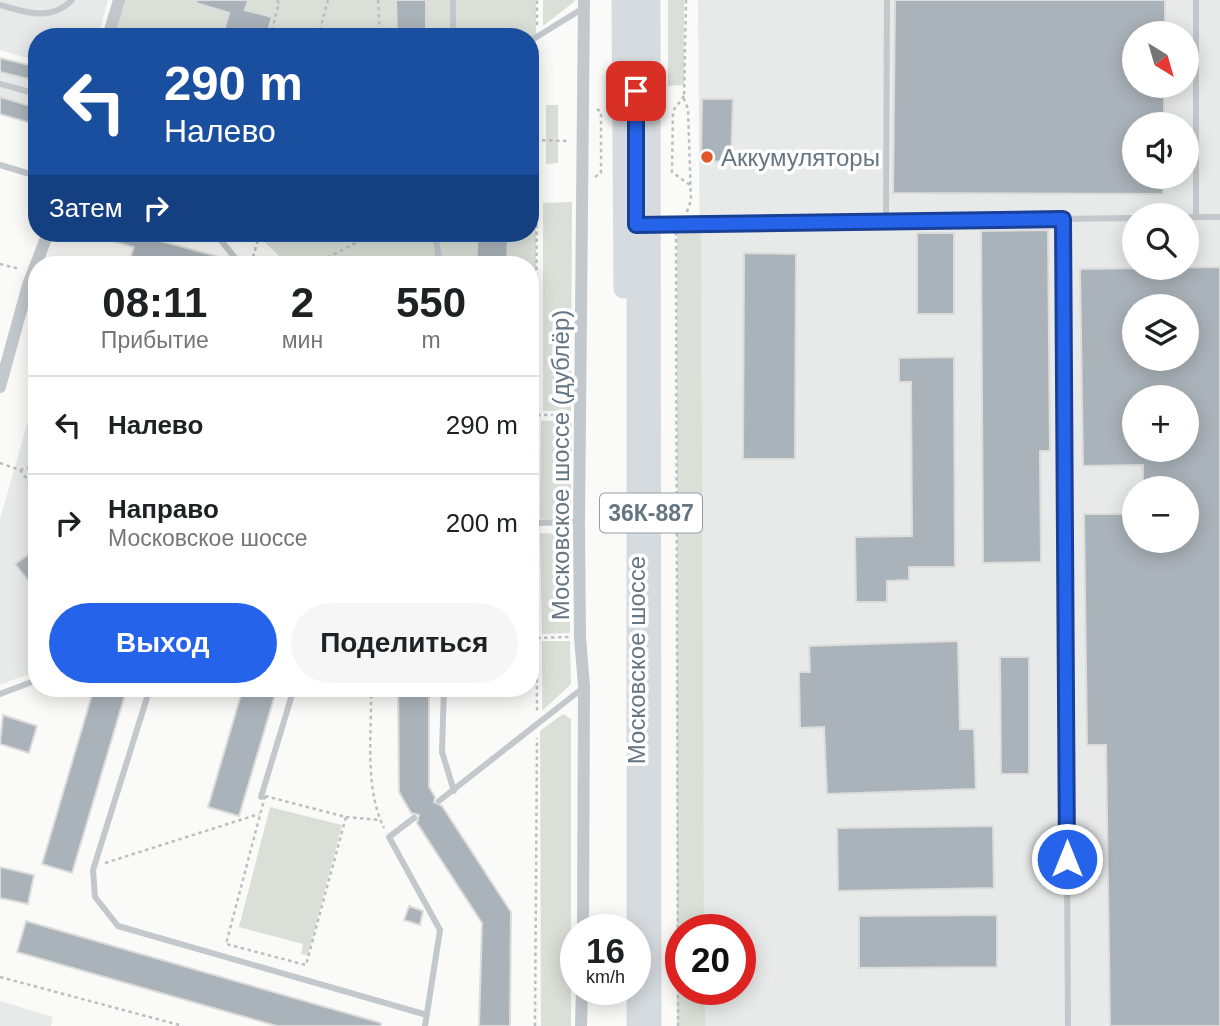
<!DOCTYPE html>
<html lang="ru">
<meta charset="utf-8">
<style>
:root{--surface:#fff;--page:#f6f6f6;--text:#202124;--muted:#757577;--line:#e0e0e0;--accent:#2563eb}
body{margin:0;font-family:Helvetica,sans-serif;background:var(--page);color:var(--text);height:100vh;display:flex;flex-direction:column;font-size:26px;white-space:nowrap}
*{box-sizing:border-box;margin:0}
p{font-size:23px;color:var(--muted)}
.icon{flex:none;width:38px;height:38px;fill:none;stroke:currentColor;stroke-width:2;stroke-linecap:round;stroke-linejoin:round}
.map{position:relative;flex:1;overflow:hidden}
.side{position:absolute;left:28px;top:256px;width:511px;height:441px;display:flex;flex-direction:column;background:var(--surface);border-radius:28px;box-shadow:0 4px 18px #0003}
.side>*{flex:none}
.hud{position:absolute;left:28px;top:28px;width:511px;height:214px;border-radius:28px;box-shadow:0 4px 18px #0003;background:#1a4fa0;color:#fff;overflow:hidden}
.needle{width:46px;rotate:143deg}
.tools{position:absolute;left:1122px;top:21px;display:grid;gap:14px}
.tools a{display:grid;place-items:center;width:77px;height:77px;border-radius:50%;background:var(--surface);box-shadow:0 4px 18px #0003;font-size:35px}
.speed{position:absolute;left:560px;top:914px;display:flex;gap:14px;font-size:35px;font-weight:700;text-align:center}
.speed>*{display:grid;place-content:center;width:91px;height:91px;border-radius:50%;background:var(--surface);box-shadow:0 4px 18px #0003;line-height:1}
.speed small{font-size:18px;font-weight:400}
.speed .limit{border:10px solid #d22;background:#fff;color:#111}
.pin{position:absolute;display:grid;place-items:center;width:60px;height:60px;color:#fff;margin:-30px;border-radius:14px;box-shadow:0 4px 10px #0006}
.me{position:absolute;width:77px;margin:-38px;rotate:0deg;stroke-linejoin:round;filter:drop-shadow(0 0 5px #0008)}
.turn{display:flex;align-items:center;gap:24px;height:147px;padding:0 21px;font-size:32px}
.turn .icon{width:91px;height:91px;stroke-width:2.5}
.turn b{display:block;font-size:49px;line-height:60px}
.then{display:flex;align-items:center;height:66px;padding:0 21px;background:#0003;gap:14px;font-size:26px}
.eta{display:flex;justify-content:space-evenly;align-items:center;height:119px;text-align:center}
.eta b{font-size:42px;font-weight:800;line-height:49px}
.button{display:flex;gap:14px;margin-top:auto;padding:14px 21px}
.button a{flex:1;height:80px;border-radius:42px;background:var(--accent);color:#fff;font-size:28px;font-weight:800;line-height:80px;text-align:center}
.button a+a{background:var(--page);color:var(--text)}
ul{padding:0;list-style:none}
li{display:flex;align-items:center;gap:21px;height:98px;padding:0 21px;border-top:2px solid var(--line)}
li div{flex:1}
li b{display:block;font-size:26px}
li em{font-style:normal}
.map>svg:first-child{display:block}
</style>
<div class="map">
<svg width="1220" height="1026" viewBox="0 0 1220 1026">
<rect width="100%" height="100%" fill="#fafaf8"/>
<path fill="#e8e9e9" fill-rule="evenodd" d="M0,0H108L98,37H37V61L0,50Z
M698,0H1220V1026H705V989H740V929H704ZM1134,33H1186V86H1134ZM1134,124H1186V177H1134ZM1134,215H1186V268H1134ZM1134,306H1186V359H1134ZM1134,397H1186V450H1134ZM1134,488H1186V541H1134Z
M0,58L37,67V125L0,114Z
M37,390V671L0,685V519Z
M0,1001L53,1017L51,1026H0Z"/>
<path fill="#dadfd7" d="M118,0H536V304L530,305V264H288L259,237L243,233H530V37H108Z
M543,0H575V1L543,26Z
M668,0H684V85L668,86Z
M546,105H558V163L546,164Z
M572,202L571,411H543V203Z
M677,224H701L704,929H681V989H705V1026H677Z
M572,420L571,507L556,520L540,519L541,421Z
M540,533C555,534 565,532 572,547L570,633L542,634Z
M542,641H570L571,684L542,711Z
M563,714L571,719V1026H541L540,731Z
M270,807L342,825L308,955L301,954L303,944L239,927Z"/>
<path fill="#aab3b9" stroke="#dcdcda" stroke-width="2" fill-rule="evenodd" d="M197,0H248L245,10L272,17L266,37H222L229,13L196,3Z
M396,0H426V37H397Z
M895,0H1165V33H1134V86H1164V124H1134V177H1163V194L893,193Z
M0,58L37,67V81L0,72Z
M0,97L37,108V125L0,114Z
M702,99H733L731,162L701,161Z
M1048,230L1050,451H1040L1041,562L983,563L981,231Z
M94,233H143L142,236L230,260L231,264H146L130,260L134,247L94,236Z
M478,233H508L507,264H476Z
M917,233H954V314H917Z
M744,253L796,254L795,459H743Z
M1220,267V1026H1110L1106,745H1087L1084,514H1134V541H1186V488H1143V465L1083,466L1080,269ZM1134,306H1186V359H1134ZM1134,397H1186V450H1134Z
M954,357L955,567H909V580L887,581V602H856L855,537L912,536L911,382H899V358Z
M37,548V592L15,564Z
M958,641L960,729H974L976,789L827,794L824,727L800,728L799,672H810L809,646Z
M1000,657H1029V774H1001Z
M94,688H127L72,873L42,864Z
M243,688H277L239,816L208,807Z
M398,688H429V787L435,797L434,802L442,806L511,912L510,1026H479L482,923L417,823L419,815L411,813L399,792Z
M3,715L37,726L29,753L0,744Z
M993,826L994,888L838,891L837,828Z
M0,867L34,875L28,904L0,898Z
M409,906L423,911L420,925L404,920Z
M997,915V967L859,968V916Z
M26,921L381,1023V1026H277L17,952Z"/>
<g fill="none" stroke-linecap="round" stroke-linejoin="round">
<path stroke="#bbbfc2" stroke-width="2.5" stroke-dasharray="3.5 3.5" stroke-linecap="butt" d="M378,0L380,37
M686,0L684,99L688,109L691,200L687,212
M537,25V0
M270,37L279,3L277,0
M318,37L328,0
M684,96L673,111L672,172L690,185
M535,140L568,141
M595,177L601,173V112L597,109
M676,232L678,1026
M0,264L20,269
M251,264L260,233
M315,264L375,233
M537,415H566
M0,463L20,470L37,492
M20,470L37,465
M536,515L537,49
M536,532L537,711
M537,638L569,637
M371,688C372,733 364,787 384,828
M265,796L346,817L306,965L226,944Z
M346,817L380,820
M105,863L259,814
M0,977L183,1026
M535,1026L537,738"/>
<path stroke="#c3c8cc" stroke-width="6" d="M453,0V37
M0,5C25,12 51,22 72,0
M530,41L582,9
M0,84L37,94
M0,165L37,176
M1186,217H1220
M1196,217V0
M1063,219L1068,1026
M886,221L887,0
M656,224L1134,218
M215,233L240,264
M435,233L440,264
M530,523L579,522
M150,688L93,870L95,897L118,926L427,1015
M444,688L442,752L454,791
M0,694L37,680
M261,797L294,688
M439,801L583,688
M414,818L389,837L440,930L425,1026"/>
<path stroke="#c3c8cc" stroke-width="12" d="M108,37L119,0
M0,387L28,285L48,233
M583,929L584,686L580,637L579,522L584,0
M581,1026L582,989"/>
<path stroke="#d6dbdf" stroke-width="19" d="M621,0L623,289
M636,0V1026
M651,0L652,1026"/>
</g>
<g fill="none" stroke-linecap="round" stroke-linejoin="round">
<defs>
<path id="route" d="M636,91V225L1063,219L1067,859"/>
</defs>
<use href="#route" stroke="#184099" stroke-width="18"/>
<use href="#route" stroke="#2563eb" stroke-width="12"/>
</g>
<circle fill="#e4572e" stroke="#fff" stroke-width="2.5" cx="707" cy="157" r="7"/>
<g text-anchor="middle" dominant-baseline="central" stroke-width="7" stroke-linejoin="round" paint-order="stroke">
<rect fill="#fff" stroke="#939fa8" stroke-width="2" x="600" y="493.5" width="102" height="39" rx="5"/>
<g font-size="23" font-weight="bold" fill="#657683">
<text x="651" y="513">36К-887</text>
</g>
<g font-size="24" fill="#657683" stroke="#fff" text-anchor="start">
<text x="721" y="157">Аккумуляторы</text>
</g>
<g font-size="24" fill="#657683" stroke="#fff">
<text transform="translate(560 465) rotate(-90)">Московское шоссе (дублёр)</text>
<text transform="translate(636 660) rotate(-90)">Московское шоссе</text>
</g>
</g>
</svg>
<div class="tools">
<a><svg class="needle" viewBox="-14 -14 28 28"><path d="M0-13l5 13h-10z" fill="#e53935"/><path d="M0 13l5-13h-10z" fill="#757577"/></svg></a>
<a><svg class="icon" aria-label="sound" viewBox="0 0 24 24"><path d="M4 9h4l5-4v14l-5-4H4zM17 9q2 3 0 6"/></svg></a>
<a><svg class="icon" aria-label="search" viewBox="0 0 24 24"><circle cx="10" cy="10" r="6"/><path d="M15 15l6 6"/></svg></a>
<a><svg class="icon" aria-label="layers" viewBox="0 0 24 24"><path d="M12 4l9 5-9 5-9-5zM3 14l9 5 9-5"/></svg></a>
<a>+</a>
<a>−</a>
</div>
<div class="speed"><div>16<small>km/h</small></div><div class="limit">20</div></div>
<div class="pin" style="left:636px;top:91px;background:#d93025"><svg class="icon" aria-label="arrive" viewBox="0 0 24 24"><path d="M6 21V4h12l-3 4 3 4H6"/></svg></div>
<svg class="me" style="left:1067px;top:859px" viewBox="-20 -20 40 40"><circle r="17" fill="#2563eb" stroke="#fff" stroke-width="3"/><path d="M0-11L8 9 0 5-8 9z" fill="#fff"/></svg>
<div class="hud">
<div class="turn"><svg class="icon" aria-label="left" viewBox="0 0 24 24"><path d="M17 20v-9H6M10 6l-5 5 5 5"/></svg><div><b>290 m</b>Налево</div></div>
<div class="then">Затем<svg class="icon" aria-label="right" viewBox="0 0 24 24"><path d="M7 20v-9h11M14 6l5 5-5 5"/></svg></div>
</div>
<section class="side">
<div class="eta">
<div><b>08:11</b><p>Прибытие</p></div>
<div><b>2</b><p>мин</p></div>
<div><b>550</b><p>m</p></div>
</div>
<ul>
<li><svg class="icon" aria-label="left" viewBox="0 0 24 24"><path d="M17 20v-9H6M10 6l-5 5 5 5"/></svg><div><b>Налево</b></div><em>290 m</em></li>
<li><svg class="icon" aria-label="right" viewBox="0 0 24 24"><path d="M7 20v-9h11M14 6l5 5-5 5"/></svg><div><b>Направо</b><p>Московское шоссе</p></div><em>200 m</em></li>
</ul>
<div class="button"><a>Выход</a><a>Поделиться</a></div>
</section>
</div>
